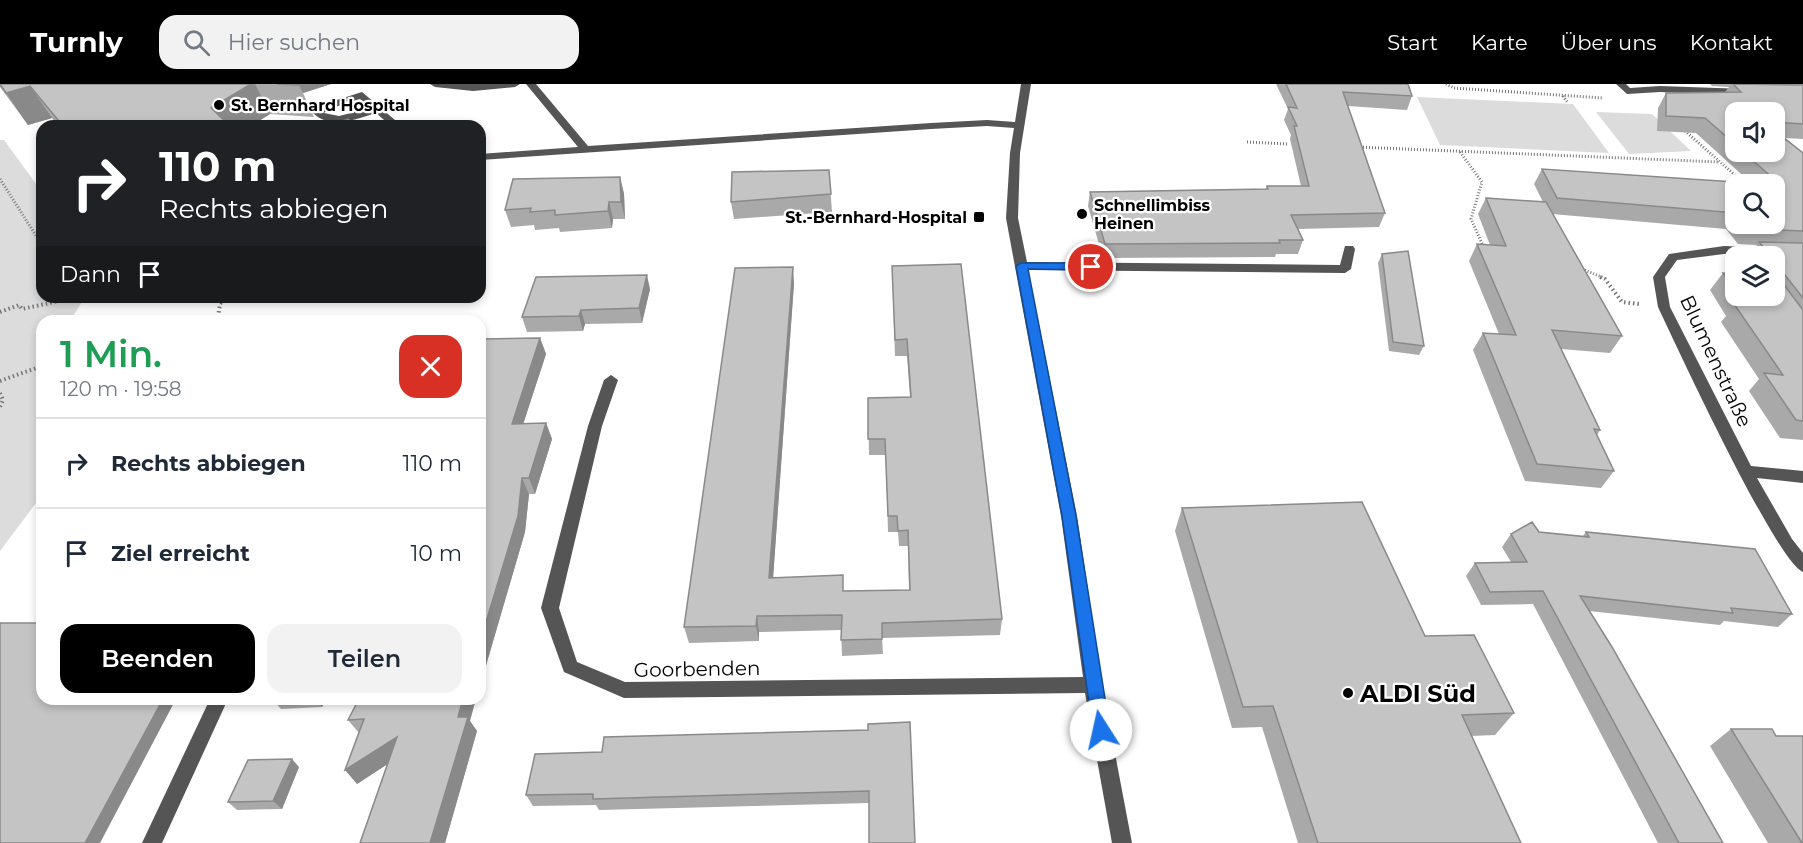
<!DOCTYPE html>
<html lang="de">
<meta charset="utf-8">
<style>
:root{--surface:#fff;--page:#f2f2f3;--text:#1f2937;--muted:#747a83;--line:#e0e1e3;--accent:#000}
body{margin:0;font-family:Montserrat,sans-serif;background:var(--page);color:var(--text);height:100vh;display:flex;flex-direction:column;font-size:22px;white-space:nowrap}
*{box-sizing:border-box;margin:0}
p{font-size:20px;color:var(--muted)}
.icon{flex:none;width:33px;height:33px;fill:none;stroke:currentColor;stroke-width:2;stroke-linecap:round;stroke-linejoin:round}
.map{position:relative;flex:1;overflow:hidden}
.drawer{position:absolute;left:36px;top:231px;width:450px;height:390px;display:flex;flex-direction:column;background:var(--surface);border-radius:18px;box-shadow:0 3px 9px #0003}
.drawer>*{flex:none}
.hud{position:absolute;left:36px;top:36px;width:450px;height:183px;border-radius:18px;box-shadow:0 3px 9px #0003;background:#202124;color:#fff;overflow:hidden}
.tools{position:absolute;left:1725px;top:18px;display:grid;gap:12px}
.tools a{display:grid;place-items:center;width:60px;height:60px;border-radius:12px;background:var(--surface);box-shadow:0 3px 9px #0003;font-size:30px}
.pin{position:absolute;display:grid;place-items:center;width:51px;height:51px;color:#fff;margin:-26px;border:3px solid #fff;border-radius:50%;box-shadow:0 2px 6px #0007}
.me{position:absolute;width:66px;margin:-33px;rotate:350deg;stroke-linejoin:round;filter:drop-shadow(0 0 4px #0008)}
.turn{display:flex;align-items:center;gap:21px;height:126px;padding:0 24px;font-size:27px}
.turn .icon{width:78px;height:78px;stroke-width:2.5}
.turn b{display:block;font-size:42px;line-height:51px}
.then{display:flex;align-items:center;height:57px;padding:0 24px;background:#0003;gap:12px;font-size:22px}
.round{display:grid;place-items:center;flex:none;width:63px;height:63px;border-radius:18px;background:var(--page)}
.headline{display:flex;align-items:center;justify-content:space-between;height:102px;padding:0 24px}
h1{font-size:36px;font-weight:600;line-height:45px;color:#1e9e55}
.button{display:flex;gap:12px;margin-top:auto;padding:12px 24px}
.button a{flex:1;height:69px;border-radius:18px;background:var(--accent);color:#fff;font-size:24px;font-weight:600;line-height:69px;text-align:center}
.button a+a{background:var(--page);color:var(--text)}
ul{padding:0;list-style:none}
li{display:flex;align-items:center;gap:18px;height:90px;padding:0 24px;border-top:2px solid var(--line)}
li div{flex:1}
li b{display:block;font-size:22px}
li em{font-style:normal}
header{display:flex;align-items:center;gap:36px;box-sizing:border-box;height:84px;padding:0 30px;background:var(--accent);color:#fff}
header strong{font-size:28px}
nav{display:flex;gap:33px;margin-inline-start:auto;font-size:21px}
.search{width:420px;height:54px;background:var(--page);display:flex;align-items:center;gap:15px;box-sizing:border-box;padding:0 21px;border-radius:18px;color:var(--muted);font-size:22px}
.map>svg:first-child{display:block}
</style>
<header>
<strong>Turnly</strong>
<div class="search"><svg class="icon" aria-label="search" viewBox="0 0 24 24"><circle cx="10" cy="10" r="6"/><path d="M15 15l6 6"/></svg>Hier suchen</div>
<nav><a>Start</a><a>Karte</a><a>Über uns</a><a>Kontakt</a></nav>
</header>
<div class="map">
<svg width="1803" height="759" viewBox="0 0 1803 759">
<rect width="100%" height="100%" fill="#fff"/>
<path fill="#dcdcdc" d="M1417,13L1573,20L1609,69L1440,61Z
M1596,28L1652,30L1691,67L1629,70Z
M0,56H4L42,108V213H85L70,237H42V411L0,467Z"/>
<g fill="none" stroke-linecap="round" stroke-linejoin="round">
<path stroke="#777" stroke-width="3" stroke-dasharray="1 2" stroke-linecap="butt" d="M1446,0L1454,4L1603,14
M1563,12L1568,19
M1685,47L1745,100
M1247,58L1287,60
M1357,63L1719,78
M1460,68L1482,98L1471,135L1484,164
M0,95L42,161
M1582,185L1604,194"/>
<path stroke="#777" stroke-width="4" stroke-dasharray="1.5 3" stroke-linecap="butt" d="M1600,193L1605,195L1622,218L1639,220
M0,228L19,221L22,225L77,213
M218,233L220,220L225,213
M0,297L42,282
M0,309L3,316L0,323"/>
<path fill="#555" fill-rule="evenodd" d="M430,0H520L515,3L473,7L435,3Z
M526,0H536L588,62L931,39L987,36L1015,38L1021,0H1031L1020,69L1018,134L1027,178L1340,181L1345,162H1353L1355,165L1351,185L1345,189L1028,186L1077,432L1102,601L1132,759H1112L1085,609L624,614L564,588L541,524L588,342L604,296L611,291L618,296L602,342L559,524L577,578L625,598L1083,593L1061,432L1006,134L1010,69L1014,44L987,42L931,45L480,76V70L578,63Z
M1616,0H1626L1630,4L1660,2L1746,5L1751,8L1746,11L1660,8L1627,10Z
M362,8L402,42H391L376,29C356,35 330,46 313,29L321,21ZM360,15L371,24L339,32L324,29L329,25Z
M1724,162L1803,165V173L1724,170L1677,176L1665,193L1670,223L1751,382L1803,387V399L1757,394L1792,455L1803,469V488C1777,479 1676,261 1658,223L1653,193L1669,170Z
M210,615H228L162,759H142Z"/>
</g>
<path fill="#a9a9a9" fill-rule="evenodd" d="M0,0H331L303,9L314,33L270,30L251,42H58L52,34L28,41L0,3Z
M1276,0H1408L1412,12L1407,26L1348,22L1385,129L1379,143L1298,145L1303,156L1298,170H1276L1275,173L1103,174L1088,122L1090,108L1266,105L1267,102H1301L1290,55L1291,51L1284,36L1288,25Z
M1710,0H1803V55L1785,54L1803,69V356L1780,354L1749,307L1759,295L1721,238L1726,232L1710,206L1723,189L1736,190V212H1774V172H1748L1757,161L1738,160L1726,145L1552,130L1622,252L1610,269L1561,265L1600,346L1597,351L1614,387L1601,404L1525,397L1473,266L1483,249L1499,250L1469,177L1477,160L1490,161L1478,130L1486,114L1543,118L1534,100L1542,85L1751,99L1696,49L1657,47L1658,24L1666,9L1725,8L1729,3L1712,2ZM1736,28H1774V68H1736ZM1736,100L1774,140H1736Z
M829,86L832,128L734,135L731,118Z
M620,93L624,110L625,135H613L612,144L560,148L559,144L535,146L534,141L511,143L505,126Z
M1382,170L1424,262L1419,271L1389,267L1378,179Z
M892,182L1002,535L1000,551L882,554L883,570L842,572L841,546L759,548V557L689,559L684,543L794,199L773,494L844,507L909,506L908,462H899L898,448H888L886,371H869L868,314L910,313L907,272H895Z
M650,205L642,239L585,240L583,247L527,248L522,233Z
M540,254L546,270L523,340L546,339L552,355L535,410H529L525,448L480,602V259Z
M1182,424L1425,552L1514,629L1495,651L1471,652L1521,759H1298L1262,643L1232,644L1175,447Z
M1586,448L1792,530L1778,543L1724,537L1720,541L1589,527L1723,759H1658L1533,520L1481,521L1466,492L1475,479L1511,478L1502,463L1511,450L1583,452Z
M274,615H326L322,623L281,625L273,616Z
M359,615L470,637L477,647L445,759H360L387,680L357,700L359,649L348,636Z
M1731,645L1776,652L1803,759H1768L1710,662Z
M868,646L869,719L599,726L596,721L533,722L526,711L602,668Z
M299,683L282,725L237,726L228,718Z"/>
<path fill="#898989" d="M251,0H255L270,30L251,42H221L211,24Z
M287,0H331L303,9L299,1Z
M30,2L52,34L28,41L6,9Z
M620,93L624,110L625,135L621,118Z
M609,118L613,135L612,144L608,127Z
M793,183L794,199L772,509L769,494Z
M647,191L650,205L642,239L639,224Z
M581,226L585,240L583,247L579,232Z
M540,254L546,270L518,356L512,340Z
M546,339L552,355L535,410L529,394Z
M522,394L529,410L525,448L480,602V558Z
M757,532L759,548V557L756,542Z
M163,615H176L100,759H85Z
M315,615H326L322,623Z
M463,615H476L470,637L477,647L445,759H430L458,633Z
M397,653L408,667L357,700L345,686Z
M292,675L299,683L282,725L273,717Z"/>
<path fill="#c4c4c4" stroke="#898989" stroke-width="1.5" d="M0,0H251L211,24L230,42H63L30,2L6,9Z
M277,0H297L299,1Z
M1286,0H1408L1412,12L1343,8L1385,129L1291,131L1303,156H1279L1280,159L1105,160L1090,108L1268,105L1267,102H1309L1294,42H1297L1288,23L1297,24Z
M1733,0L1803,1V40L1774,38V28H1736V61L1705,34L1666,32V9L1741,8Z
M348,35L356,42H328Z
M1774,46L1803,69V147L1749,145L1745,140H1774V100H1736V129L1557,114L1542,85L1781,101L1743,68H1774Z
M829,86L831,110L731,118L732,88Z
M620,93L621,118H609L608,127L555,131V126L530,128L531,124L505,126L513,95Z
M1486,114L1546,118L1622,252L1552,246L1600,346L1594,345L1614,387L1537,380L1483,249L1516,251L1477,160L1506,162Z
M1759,158L1803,159V214L1774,177V172H1771Z
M1408,167L1424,262L1393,258L1382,170Z
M961,180L1002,535L882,539V555L841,556L842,531L757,532L756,542L684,543L735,184L793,183L769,494L843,491V507L910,506L908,446L898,447L897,432H888L885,355H868V314L911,313L907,255L895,256L892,182Z
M1723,189L1736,190V209Z
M647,191L639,224L581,226L579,232L522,233L536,193Z
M1774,193H1778L1803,226V337L1796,336L1764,289L1783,291L1734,220L1743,221L1737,212H1774Z
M540,254L512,340L546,339L529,394H522L518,432L480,558V344L482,337H480V259L481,255Z
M1362,418L1425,552L1474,551L1514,629L1462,631L1521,759H1318L1273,622L1243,623L1182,424Z
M1532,438L1539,448L1589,453L1586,448L1755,465L1792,530L1731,524L1733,529L1580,512L1612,563L1723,759H1679L1543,507L1490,508L1475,479L1527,478L1511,450Z
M0,539H42V615H163L85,759H0Z
M274,615H314L273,616Z
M359,615H463L458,633H468L430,759H360L397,653L345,686L364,635L348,636Z
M910,638L915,759H869V707L593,715V710L526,711L535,670L602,668L604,653L868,646V640Z
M1731,645H1772L1776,652H1803V759H1802Z
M292,675L273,717L228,718L248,676Z"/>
<path fill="#1a73e8" stroke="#114b97" stroke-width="1.5" d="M1021,179H1091L1096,183L1091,186L1028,185L1076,432L1110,646L1107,652L1101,654L1095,652L1093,646L1062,432L1016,182Z"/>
<g fill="#000" stroke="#fff" stroke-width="2">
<circle cx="219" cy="21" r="6"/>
<circle cx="1082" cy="130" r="6"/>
<rect x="973" y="127" width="12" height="12" rx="3"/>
<circle cx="1348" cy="609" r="6"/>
</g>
<g text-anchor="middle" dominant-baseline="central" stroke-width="4.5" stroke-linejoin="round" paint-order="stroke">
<g font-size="16" font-weight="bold" fill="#000" stroke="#fff" text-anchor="start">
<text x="231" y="21">St. Bernhard Hospital</text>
<text x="1094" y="121">Schnellimbiss<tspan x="1094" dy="18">Heinen</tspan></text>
<text x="967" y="133" text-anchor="end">St.-Bernhard-Hospital</text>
</g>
<g font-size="20" fill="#000" stroke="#fff">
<text transform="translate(1716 277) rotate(65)">Blumenstraße</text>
<text transform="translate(697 585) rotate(-1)">Goorbenden</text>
</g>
<g font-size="24" font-weight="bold" fill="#000" stroke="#fff" text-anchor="start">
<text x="1360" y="609">ALDI Süd</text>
</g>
</g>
</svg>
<div class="tools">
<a><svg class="icon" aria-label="sound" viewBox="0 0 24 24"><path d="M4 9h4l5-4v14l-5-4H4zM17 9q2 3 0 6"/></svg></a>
<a><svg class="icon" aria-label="search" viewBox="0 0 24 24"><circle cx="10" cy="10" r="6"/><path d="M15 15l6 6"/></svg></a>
<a><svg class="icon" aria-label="layers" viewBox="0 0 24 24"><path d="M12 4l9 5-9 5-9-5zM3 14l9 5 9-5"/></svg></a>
</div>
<div class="pin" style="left:1091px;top:183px;background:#d93025"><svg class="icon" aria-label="arrive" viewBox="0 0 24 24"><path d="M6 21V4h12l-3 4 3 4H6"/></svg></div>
<svg class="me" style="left:1101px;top:646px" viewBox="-20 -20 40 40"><circle r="19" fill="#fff"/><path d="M0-13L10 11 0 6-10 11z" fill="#1a73e8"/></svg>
<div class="hud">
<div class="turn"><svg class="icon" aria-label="right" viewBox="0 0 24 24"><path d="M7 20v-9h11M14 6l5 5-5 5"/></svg><div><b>110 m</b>Rechts abbiegen</div></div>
<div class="then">Dann<svg class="icon" aria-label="arrive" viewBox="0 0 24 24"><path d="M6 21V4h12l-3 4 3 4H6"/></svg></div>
</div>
<section class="drawer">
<div class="headline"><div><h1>1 Min.</h1><p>120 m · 19:58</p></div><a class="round" style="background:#d93025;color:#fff"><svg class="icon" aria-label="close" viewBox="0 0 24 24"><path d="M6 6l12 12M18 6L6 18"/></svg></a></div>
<ul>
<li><svg class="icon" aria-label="right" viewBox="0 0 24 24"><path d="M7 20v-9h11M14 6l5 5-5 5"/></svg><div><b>Rechts abbiegen</b></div><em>110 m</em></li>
<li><svg class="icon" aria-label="arrive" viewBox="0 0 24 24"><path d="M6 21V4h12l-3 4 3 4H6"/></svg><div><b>Ziel erreicht</b></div><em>10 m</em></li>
</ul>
<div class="button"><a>Beenden</a><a>Teilen</a></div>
</section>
</div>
